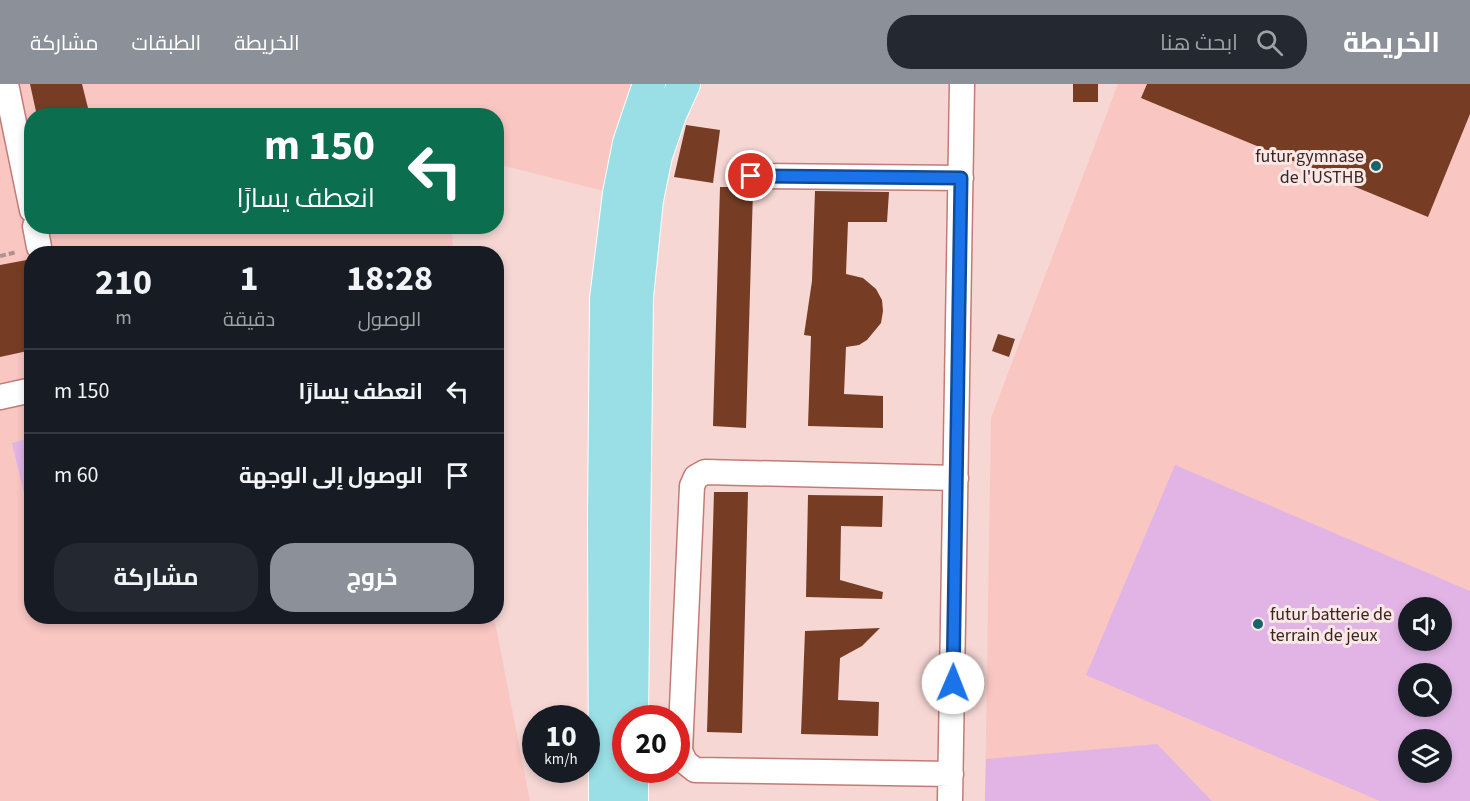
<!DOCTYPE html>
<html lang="ar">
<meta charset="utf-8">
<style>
:root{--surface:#171b24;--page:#242831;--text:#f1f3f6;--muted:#9ea1a6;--line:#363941;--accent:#8c9099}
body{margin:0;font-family:"Source Sans 3",Cairo,sans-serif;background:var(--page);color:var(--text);direction:rtl;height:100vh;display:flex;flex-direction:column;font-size:22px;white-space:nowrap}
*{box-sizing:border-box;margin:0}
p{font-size:20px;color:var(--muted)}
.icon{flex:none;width:33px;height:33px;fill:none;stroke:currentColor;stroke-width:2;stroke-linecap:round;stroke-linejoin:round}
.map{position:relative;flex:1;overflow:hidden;direction:ltr}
.drawer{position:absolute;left:24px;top:162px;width:480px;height:378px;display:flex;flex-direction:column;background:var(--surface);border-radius:24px;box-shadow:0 3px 9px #0003;direction:rtl}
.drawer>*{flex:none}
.banner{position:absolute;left:24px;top:24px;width:480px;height:126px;border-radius:24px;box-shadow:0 3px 9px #0003;direction:rtl;background:#0b6e4f;color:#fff;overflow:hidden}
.controls{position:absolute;left:1398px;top:513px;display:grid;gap:12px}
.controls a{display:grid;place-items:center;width:54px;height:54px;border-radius:50%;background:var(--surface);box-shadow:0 3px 9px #0003;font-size:30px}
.speed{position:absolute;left:522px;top:621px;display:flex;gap:12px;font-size:30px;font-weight:700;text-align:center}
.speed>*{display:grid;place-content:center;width:78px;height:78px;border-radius:50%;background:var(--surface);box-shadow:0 3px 9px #0003;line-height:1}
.speed small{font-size:15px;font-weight:400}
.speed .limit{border:9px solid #d22;background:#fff;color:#111}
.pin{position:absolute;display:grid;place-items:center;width:51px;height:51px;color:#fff;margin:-26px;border:3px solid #fff;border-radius:50%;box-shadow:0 2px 6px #0007}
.me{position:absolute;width:66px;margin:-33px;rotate:1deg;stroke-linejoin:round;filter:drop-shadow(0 0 4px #0008)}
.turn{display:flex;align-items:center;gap:21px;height:126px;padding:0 30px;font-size:27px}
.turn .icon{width:78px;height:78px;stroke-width:2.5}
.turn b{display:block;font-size:42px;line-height:51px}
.eta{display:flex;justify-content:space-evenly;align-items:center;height:102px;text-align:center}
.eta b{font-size:36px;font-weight:700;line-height:42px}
.cta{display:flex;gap:12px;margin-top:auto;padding:12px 30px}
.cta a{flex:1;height:69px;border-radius:24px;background:var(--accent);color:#fff;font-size:24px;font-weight:700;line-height:69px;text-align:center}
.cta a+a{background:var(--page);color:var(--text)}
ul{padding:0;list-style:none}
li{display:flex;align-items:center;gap:18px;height:84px;padding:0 30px;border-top:2px solid var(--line)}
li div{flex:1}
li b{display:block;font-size:22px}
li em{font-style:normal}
header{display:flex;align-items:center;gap:36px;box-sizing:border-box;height:84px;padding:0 30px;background:var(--accent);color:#fff}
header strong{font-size:28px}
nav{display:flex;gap:33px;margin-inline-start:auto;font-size:21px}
.search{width:420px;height:54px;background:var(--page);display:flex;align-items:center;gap:15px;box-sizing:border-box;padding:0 21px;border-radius:24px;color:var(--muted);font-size:22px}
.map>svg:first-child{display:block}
</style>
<header>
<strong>الخريطة</strong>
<div class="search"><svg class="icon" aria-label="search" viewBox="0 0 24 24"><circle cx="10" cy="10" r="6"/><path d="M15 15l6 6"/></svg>ابحث هنا</div>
<nav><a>الخريطة</a><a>الطبقات</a><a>مشاركة</a></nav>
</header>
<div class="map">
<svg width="1470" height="717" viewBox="0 0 1470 717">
<rect width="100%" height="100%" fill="#f6d7d4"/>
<path fill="#f9c6c2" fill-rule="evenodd" d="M0,0H635L604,107L497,80L496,32H32V142L452,143L453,169L32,170V532L494,533L530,717H0Z
M1118,0H1470V717H985L991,334ZM1408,524H1442V556H1408ZM1408,590H1442V622H1408ZM1408,656H1442V688H1408Z"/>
<path fill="#e1b4e5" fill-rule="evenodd" d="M31,354H32L31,439L12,359Z
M1175,381L1470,507V717H1380L1086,591ZM1408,524H1442V556H1408ZM1408,590H1442V622H1408ZM1408,656H1442V688H1408Z
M1157,660L1212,717H985L986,675Z"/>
<path fill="#763d24" d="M30,0H82L90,32H37Z
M1073,0H1098V18H1073Z
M1147,0H1470V30L1428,133L1141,14Z
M686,41L720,46L713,99L674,93Z
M720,103H743L753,106L746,344L713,342Z
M815,107L889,108L887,138H848L846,190L863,194L876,205L882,216L883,227L881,239L867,256L859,261L846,263L844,310L883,312V344L808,342L811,252L804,251L812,197Z
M32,175V266L0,273V181Z
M998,250L1015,255L1009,273L992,267Z
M714,408H748L742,649L707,648Z
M808,411L883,412L882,443L841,442L840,496L883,508L882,515L806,513Z
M880,544L862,562L840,574L838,616L879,618L878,652L801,650L805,547Z"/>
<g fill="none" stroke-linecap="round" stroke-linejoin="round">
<defs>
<path id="minor" d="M6,0L32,126
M751,92L961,94
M35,142L39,163
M0,313L32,306
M951,690L695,686L685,678L680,667L692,402L696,393L705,388L956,394
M950,717L962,0"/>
<path id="major" d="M632,634L637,213L647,116L656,72L670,31L684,0
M605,717L604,435L606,215L619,109L629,59L649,0
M632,717V686"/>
</defs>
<use href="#minor" stroke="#c27c77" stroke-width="27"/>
<use href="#major" stroke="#fff" stroke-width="34"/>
<path stroke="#af918e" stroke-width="4" stroke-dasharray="6 3" stroke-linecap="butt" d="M0,172L17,168"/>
<use href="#minor" stroke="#fff" stroke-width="24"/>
<use href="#major" stroke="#99dfe5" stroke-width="32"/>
</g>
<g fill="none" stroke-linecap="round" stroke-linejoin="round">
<defs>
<path id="route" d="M751,92L961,94L953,599"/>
</defs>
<use href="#route" stroke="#114b97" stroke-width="15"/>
<use href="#route" stroke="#1a73e8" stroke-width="10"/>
</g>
<g fill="#16646b" stroke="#f8e8e6" stroke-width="2">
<circle cx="1376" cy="82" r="6"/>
<circle cx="1258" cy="540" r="6"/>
</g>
<g text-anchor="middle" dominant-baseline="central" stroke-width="6" stroke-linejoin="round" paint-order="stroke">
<g font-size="18" fill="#3f2321" stroke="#f8e8e6" text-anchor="end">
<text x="1364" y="72">futur gymnase<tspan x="1364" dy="21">de l'USTHB</tspan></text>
<text x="1270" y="530" text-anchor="start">futur batterie de<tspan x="1270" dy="21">terrain de jeux</tspan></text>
</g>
</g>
</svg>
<div class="controls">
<a><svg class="icon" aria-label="sound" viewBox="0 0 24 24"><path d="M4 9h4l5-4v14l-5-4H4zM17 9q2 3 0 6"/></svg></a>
<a><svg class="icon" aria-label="search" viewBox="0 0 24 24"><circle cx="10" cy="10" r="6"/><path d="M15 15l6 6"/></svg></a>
<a><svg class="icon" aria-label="layers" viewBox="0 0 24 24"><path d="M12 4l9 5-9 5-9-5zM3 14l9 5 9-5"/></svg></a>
</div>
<div class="speed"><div>10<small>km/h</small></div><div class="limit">20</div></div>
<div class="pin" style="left:751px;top:92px;background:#d93025"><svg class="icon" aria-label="arrive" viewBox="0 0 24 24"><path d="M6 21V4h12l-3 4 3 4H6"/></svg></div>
<svg class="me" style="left:953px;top:599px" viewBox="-20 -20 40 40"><circle r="19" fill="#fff"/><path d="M0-13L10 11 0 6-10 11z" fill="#1a73e8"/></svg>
<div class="banner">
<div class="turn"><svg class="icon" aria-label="left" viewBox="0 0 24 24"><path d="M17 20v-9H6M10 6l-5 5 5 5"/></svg><div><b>150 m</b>انعطف يسارًا</div></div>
</div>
<section class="drawer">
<div class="eta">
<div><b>18:28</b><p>الوصول</p></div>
<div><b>1</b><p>دقيقة</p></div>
<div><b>210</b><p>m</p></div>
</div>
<ul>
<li><svg class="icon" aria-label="left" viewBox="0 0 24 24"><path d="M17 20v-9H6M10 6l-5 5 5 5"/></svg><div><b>انعطف يسارًا</b></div><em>150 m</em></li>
<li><svg class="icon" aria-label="arrive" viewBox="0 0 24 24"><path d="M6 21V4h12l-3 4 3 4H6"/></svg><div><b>الوصول إلى الوجهة</b></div><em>60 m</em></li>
</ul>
<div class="cta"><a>خروج</a><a>مشاركة</a></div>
</section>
</div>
